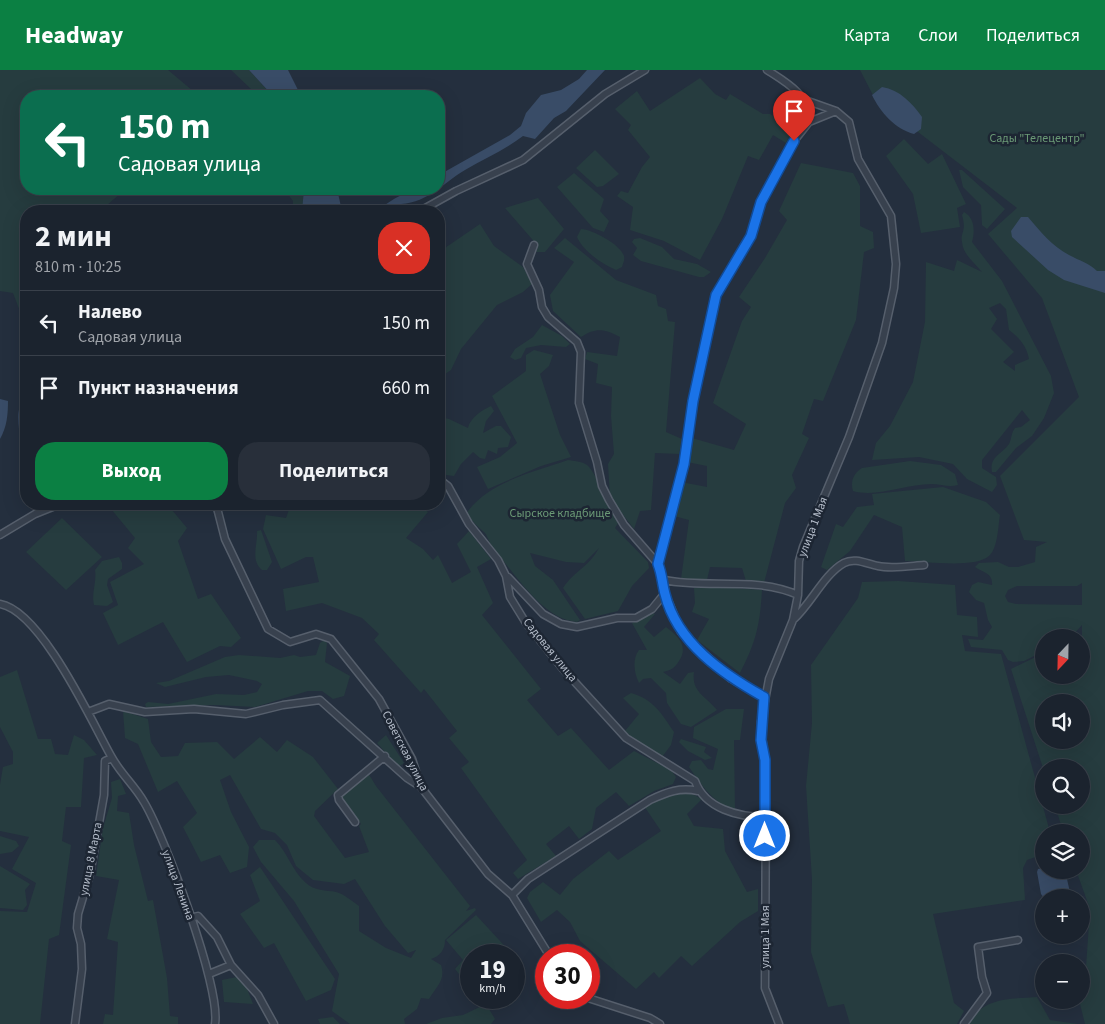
<!DOCTYPE html>
<html lang="ru">
<meta charset="utf-8">
<style>
:root{--surface:#1b232e;--page:#282f3a;--text:#f1f3f6;--muted:#a0a4aa;--line:#39404a;--accent:#0b8043}
body{margin:0;font-family:"Source Sans 3",sans-serif;background:var(--page);color:var(--text);height:100vh;display:flex;flex-direction:column;font-size:19px;white-space:nowrap}
*{box-sizing:border-box;margin:0}
p{font-size:16px;color:var(--muted)}
.icon{flex:none;width:28px;height:28px;fill:none;stroke:currentColor;stroke-width:2;stroke-linecap:round;stroke-linejoin:round}
.map{position:relative;flex:1;overflow:hidden}
.panel{position:absolute;left:20px;top:135px;width:425px;height:305px;display:flex;flex-direction:column;background:var(--surface);border-radius:20px;box-shadow:0 5px 20px #0002,0 0 0 1px var(--line)}
.panel>*{flex:none}
.banner{position:absolute;left:20px;top:20px;width:425px;height:105px;border-radius:20px;box-shadow:0 5px 20px #0002,0 0 0 1px var(--line);background:#0b6e4f;color:#fff;overflow:hidden}
.needle{width:32px;rotate:202deg}
.controls{position:absolute;left:1035px;top:559px;display:grid;gap:10px}
.controls a{display:grid;place-items:center;width:55px;height:55px;border-radius:50%;background:var(--surface);box-shadow:0 5px 20px #0002,0 0 0 1px var(--line);font-size:25px}
.speed{position:absolute;left:460px;top:874px;display:flex;gap:10px;font-size:25px;font-weight:700;text-align:center}
.speed>*{display:grid;place-content:center;width:65px;height:65px;border-radius:50%;background:var(--surface);box-shadow:0 5px 20px #0002,0 0 0 1px var(--line);line-height:1}
.speed small{font-size:12px;font-weight:400}
.speed .limit{border:8px solid #d22;background:#fff;color:#111}
.pin{position:absolute;display:grid;place-items:center;width:42px;height:42px;color:#fff;margin:-51px -21px;border-radius:50% 50% 50% 0;rotate:-45deg;box-shadow:0 0 5px #0007}
.pin .icon{rotate:45deg}
.me{position:absolute;width:55px;margin:-28px;rotate:0deg;stroke-linejoin:round;filter:drop-shadow(0 0 4px #0008)}
.turn{display:flex;align-items:center;gap:18px;height:105px;padding:0 15px;font-size:22px}
.turn .icon{width:65px;height:65px;stroke-width:2.5}
.turn b{display:block;font-size:35px;line-height:42px}
.round{display:grid;place-items:center;flex:none;width:52px;height:52px;border-radius:20px;background:var(--page)}
.overview{display:flex;align-items:center;justify-content:space-between;height:85px;padding:0 15px}
h1{font-size:30px;font-weight:700;line-height:38px}
.cta{display:flex;gap:10px;margin-top:auto;padding:10px 15px}
.cta a{flex:1;height:58px;border-radius:20px;background:var(--accent);color:#fff;font-size:20px;font-weight:700;line-height:58px;text-align:center}
.cta a+a{background:var(--page);color:var(--text)}
ul{padding:0;list-style:none}
li{display:flex;align-items:center;gap:15px;height:65px;padding:0 15px;border-top:1px solid var(--line)}
li div{flex:1}
li b{display:block;font-size:19px}
li em{font-style:normal}
header{display:flex;align-items:center;gap:30px;box-sizing:border-box;height:70px;padding:0 25px;background:var(--accent);color:#fff}
header strong{font-size:24px}
nav{display:flex;gap:28px;margin-inline-start:auto;font-size:18px}
.map>svg:first-child{display:block}
</style>
<header>
<strong>Headway</strong>
<nav><a>Карта</a><a>Слои</a><a>Поделиться</a></nav>
</header>
<div class="map">
<svg width="1105" height="954" viewBox="0 0 1105 954">
<rect width="100%" height="100%" fill="#242f3e"/>
<path fill="#263c3f" fill-rule="evenodd" d="M0,0H168L199,26H26V119H144L121,123L100,141H26V241L23,249L13,223L0,221Z
M231,0H249L273,26H253L251,19Z
M860,0H1105V954H1085L1079,930H1081V902L1086,897L1090,839L1076,800H1081V762H1063L1055,735H1081V698H1044V701L1011,599L1044,583V605H1081V568L1078,567L1082,566V555L1071,567L1044,568V581L1024,591L1013,592L1008,590L1002,580L971,577L968,569L983,570L992,557L988,550L984,533L976,530L969,522L972,515L978,512L992,515C993,503 984,503 975,497L979,493L998,492L1009,497H1018L1035,492L1036,477L1047,472L1024,470L1000,406L1079,327L1042,228L988,164L1017,138L875,29ZM1082,513V535L1016,534L1008,532L1005,526L1008,520L1017,516H1077ZM1044,632H1081V670H1044Z
M700,8L715,24L726,30L730,24L763,44H770L780,50L797,52L786,73L773,65L759,90L748,86L722,149L700,190L664,171L630,160L633,137L617,126L621,121L628,123L642,97L650,87L628,60L631,55L615,39L637,21L650,41Z
M904,69L928,94L942,84L966,134L957,138L960,157L921,163L913,124L886,86Z
M595,80L619,104L603,116L597,117L576,98Z
M801,93L853,103L860,116V156L873,162L874,178L864,182L856,250L823,331L814,329L802,364L809,368L792,405L796,418L785,433L764,513L746,511L742,498L710,497L707,510L681,509L689,450L674,446L681,412L707,417V396L687,392L692,368L734,380L746,354L713,333L742,251L751,237L739,227L765,188L787,150L779,141Z
M959,100H962L1005,139L987,159L982,155L981,135L963,117Z
M574,103L604,129L600,141L609,151L604,162L593,158L557,117Z
M284,119H304L302,141H293V131Z
M538,128L564,159L545,182H536L538,176L505,138Z
M964,142C975,148 975,162 972,172L1002,211L1051,306L1054,323L1044,348L1032,366L1016,378L996,402H992C989,387 1002,384 1009,374C1012,368 1011,363 1015,358L1021,357L1030,350L1022,340L982,390V398L996,407L997,415L992,422L967,409L953,394L919,387L872,390L876,373L890,356L913,312L925,252L926,192L954,201L957,190L982,202C975,193 963,185 962,172C960,162 967,162 962,145ZM1000,233L1006,239L1009,260C1019,267 1027,277 1029,289L1015,295V301L1003,292L1014,282L991,259L997,249L989,238Z
M480,154L494,176L523,197L532,214L523,222L497,235L461,279L451,300L439,308V182Z
M581,159C592,159 621,175 624,186C625,190 623,193 622,197L616,200C602,194 583,181 577,167Z
M565,168L616,210L656,225L658,236L666,239L668,251L675,252L666,362L682,369L679,384L655,383L651,440L640,441L634,459L610,428L608,394L614,384L611,346L612,317L596,313L598,294L585,289L587,282L617,286L620,267C605,259 596,257 581,267L553,241L550,225L574,192L554,178Z
M640,168L662,177L674,189L697,194L711,202L704,207H699L641,191L633,185L637,178L632,172L634,169Z
M542,255L562,266L570,274L566,277L541,275L526,278L521,288L515,290L510,287L515,279L533,267Z
M534,280L553,285L549,296L540,304L560,365L571,387L541,396L488,419L477,397L500,387L517,373L492,326L526,301V285Z
M491,336L494,341L486,351L483,363L496,356H501L511,367L508,377L498,378L497,384L488,380L485,389L480,388L473,382L461,394L454,406L439,404V385L444,375L439,367V347L449,349L468,358C470,348 482,340 491,336Z
M568,390C573,391 582,391 587,395C596,402 611,440 618,453L615,458L648,492L649,498L632,516L618,541L585,549L563,518C575,500 588,498 599,478L584,493L566,492L530,483L535,496L553,510L580,550L577,552C543,550 515,503 494,480C490,475 488,467 485,463C478,457 472,451 466,444C487,412 534,402 568,390Z
M910,391L941,395L955,404L958,415C949,418 941,414 931,414C906,414 877,428 853,421C850,411 854,403 862,398Z
M943,417L986,432L1000,445C998,456 998,478 989,486C974,499 924,491 905,491L902,457L874,445L850,481L827,500L821,497L836,454L843,457L857,437L874,435L872,424Z
M107,434H167L187,458L178,471L198,529L211,524L241,568L231,577L220,576L187,592L163,552L118,575L103,543L118,535L110,512L144,494L128,478L135,468Z
M291,434H375L381,436L383,434H416L428,442L406,468L423,479L433,490L438,485L452,513L471,502L457,474L469,461L491,489L477,497L493,533L482,545L541,619L527,630L558,666L571,658L609,700L634,681L671,700L676,707L673,714L654,721L629,736L616,722L596,738L592,759L579,769L569,756L546,774L556,786L518,809L513,803L527,790L461,698L469,692L449,668L457,661L424,619L421,623L374,570L379,564L362,548L322,533L286,541L283,519L319,512L313,487H306L281,499L263,459L266,445L286,448Z
M62,448L102,487L66,520L26,482Z
M261,460L272,492L267,500H262C250,490 258,474 257,461Z
M119,487L122,493V499L108,509L107,515L113,532L107,536L94,535C91,523 97,513 95,500L102,491Z
M898,511L955,515L957,545L977,547L978,567L962,565L965,581L1001,584L1050,762H1044V784L1027,790L1023,798L1025,830L933,844L954,933L964,941L957,954H850L844,934L828,937L811,882L812,809L806,716L812,653L811,595L858,528L862,512Z
M721,517L762,520C760,555 756,572 740,603L697,570L709,549L692,542L695,533L694,518Z
M652,543L655,544L644,557L654,567L666,557C678,566 689,576 679,591C674,599 671,600 663,602L680,614L688,603L694,602C691,622 706,626 717,640L691,657L681,654L667,633L666,623L651,608L643,609L639,613C634,603 632,589 639,580H647L632,553Z
M324,570L327,573L325,592L350,606L344,626L333,629L322,621H308L255,637L215,635L146,637L145,634L148,632L168,634L216,624L244,625L257,622L262,614L257,611L229,605L206,607L165,617L156,613L169,611L225,587L239,585L280,588L294,585L300,587L316,585L320,573Z
M17,600L38,669H51L55,684L68,685L74,665L84,670L97,685L84,688L81,737H66L62,771L71,775L59,865L49,869L40,954H0V841L27,842L36,813L12,799L29,767L0,761V715L3,697L13,694V682L0,657V607Z
M631,623C653,629 662,644 674,662L671,675L662,687L634,670L625,661L639,644L623,628Z
M726,639H744L740,670H734L735,741C713,732 702,716 689,697L692,691L701,690L708,699L713,700L718,679L693,668L694,657Z
M123,641L148,649L151,672L161,687L178,686L185,673L217,672L234,689L260,667L277,682L287,670L313,687L338,719L315,741L314,746L345,788L369,782L359,756L361,754L341,726L344,722L368,703L376,716L470,836L466,841L475,838L476,840L445,870C445,880 440,886 431,889L441,895C446,910 436,917 429,929L421,928L417,939L404,949L405,954H350L332,941L339,904L294,831L261,792L253,777L259,770H275C288,783 292,801 306,813C314,821 326,820 336,822C344,824 352,831 359,836V861L386,878L411,888L416,880L408,883L385,856L355,809L344,814L313,810L296,796L287,775L275,763L261,759L230,705L220,710L231,742L249,777L247,797L230,803L220,785L201,792L183,757L197,743L177,711L158,722L138,674L125,668Z
M386,665L404,693L398,697L377,673Z
M681,669L706,677L704,682L712,688L705,690L688,681L679,672Z
M120,709L126,724L118,726L117,741L129,743L134,775L148,831L153,830L167,908L170,946L178,947V954H103L105,944L113,945L118,872L107,869L119,810L96,806L103,758L112,728L111,712Z
M686,721L702,729L687,744L694,756L723,759L725,781L747,822L758,819V841L740,852L692,896L681,886L659,908L654,902L636,919L580,871L570,852L557,840L541,852L527,828L530,822L543,812L560,825L573,809L609,781L618,790L661,761L644,736L662,726Z
M0,766L16,771L19,776L12,782L0,784Z
M0,796L30,814L25,820L27,835L23,840L0,838Z
M260,797L335,909L331,920L306,931L274,873L264,878L240,844L260,831L250,805Z
M476,845L513,885H471V919L455,899L463,890L446,870Z
M237,907L246,916L253,934L224,932L222,910Z
M1037,927L1050,950L1078,954H969C982,927 1010,929 1037,927Z
M486,934L495,949L491,954H426L442,948L463,945Z
M333,947L340,954H320L318,949Z"/>
<path fill="#394c67" d="M249,0H288L301,26H273Z
M587,0H605L566,41L554,48L535,69L523,66C505,80 485,88 465,100C443,113 429,132 401,134V141H377C398,124 412,119 439,119V105L510,65L521,56L526,43L541,25L561,20L579,9Z
M882,17C900,20 912,33 922,47L921,59L914,64C895,59 880,42 872,25Z
M304,119H337L342,141H302Z
M1021,147H1028C1039,160 1053,177 1069,185C1080,191 1089,193 1097,201H1105V223L1064,210L1048,200L1012,167L1011,161Z
M26,326V357L19,359C18,347 17,335 26,326Z
M0,329L8,331C8,344 7,357 0,369Z
M1044,798V800H1058L1059,806L1067,809L1071,827L1044,828L1041,824L1037,802L1038,799Z"/>
<g fill="none" stroke-linecap="round" stroke-linejoin="round">
<defs>
<path id="street" d="M767,0C789,14 808,24 809,52
M420,141L456,121L523,90L605,24L645,0
M534,175L527,194L539,220L542,237L548,247L577,272L581,282L579,333L597,392L602,416L609,430L624,455L658,494L664,510L665,523L681,562L730,608L764,627
M439,409L448,416L469,454L498,490L506,506L510,527L526,553L563,599L626,668L695,711C705,739 739,747 765,747
M216,434L225,469L268,559L290,572L316,564L331,569L379,629L412,689L421,717L488,804L512,825L549,885
M0,465L35,444L60,434
M658,494L684,394L693,331L716,225L751,166L761,132L794,71L809,52L836,41
M508,507L543,544L561,554L577,557L617,548H636L652,539L665,523
M664,510C708,519 755,506 798,525
M0,534C41,541 91,650 111,686C120,703 135,716 144,732C165,767 221,918 215,954
M793,550C811,534 824,504 844,493C855,487 867,494 878,496C892,499 910,496 924,495
M88,642L109,634L145,642L194,639L246,644L283,635L320,630L407,708L421,717
M355,752L339,730L338,725L385,686
M512,825L528,809L650,730C667,722 680,717 698,721
M190,848L198,846L217,867L231,895L258,925L274,954
M209,904L231,895
M588,928L650,948L660,954
M75,954L82,899L81,874L77,858L78,844L90,804L104,725L105,691L112,688
M779,954L765,918L766,712L761,652L769,609L793,550L798,525L799,491L803,477L849,367L882,273L894,218L896,194L891,146L858,89L849,52L836,41L805,30
M964,954L987,923L982,907L978,877L1018,870"/>
</defs>
<use href="#street" stroke="#565f6c" stroke-width="9"/>
<use href="#street" stroke="#38414e" stroke-width="6"/>
</g>
<g fill="none" stroke-linecap="round" stroke-linejoin="round">
<defs>
<path id="route" d="M765,766V690L761,670L764,627C723,604 677,573 665,524C662,513 662,504 658,494L684,394L693,331L716,225L751,166L761,132L794,71"/>
</defs>
<use href="#route" stroke="#114b97" stroke-width="12"/>
<use href="#route" stroke="#1a73e8" stroke-width="9"/>
</g>
<g text-anchor="middle" dominant-baseline="central" stroke-width="5" stroke-linejoin="round" paint-order="stroke">
<g font-size="12" fill="#6b9a76" stroke="#1d2633">
<text x="1037" y="68">Сады "Телецентр"</text>
<text x="560" y="443">Сырское кладбище</text>
</g>
<g font-size="12" fill="#b4bcc9" stroke="#1d2633">
<text transform="translate(813 457) rotate(-69)">улица 1 Мая</text>
<text transform="translate(550 580) rotate(51)">Садовая улица</text>
<text transform="translate(405 681) rotate(63)">Советская улица</text>
<text transform="translate(91 789) rotate(-79)">улица 8 Марта</text>
<text transform="translate(178 815) rotate(70)">улица Ленина</text>
<text transform="translate(765 867) rotate(-90)">улица 1 Мая</text>
</g>
</g>
</svg>
<div class="controls">
<a><svg class="needle" viewBox="-14 -14 28 28"><path d="M0-13l5 13h-10z" fill="#e53935"/><path d="M0 13l5-13h-10z" fill="#a0a4aa"/></svg></a>
<a><svg class="icon" aria-label="sound" viewBox="0 0 24 24"><path d="M4 9h4l5-4v14l-5-4H4zM17 9q2 3 0 6"/></svg></a>
<a><svg class="icon" aria-label="search" viewBox="0 0 24 24"><circle cx="10" cy="10" r="6"/><path d="M15 15l6 6"/></svg></a>
<a><svg class="icon" aria-label="layers" viewBox="0 0 24 24"><path d="M12 4l9 5-9 5-9-5zM3 14l9 5 9-5"/></svg></a>
<a>+</a>
<a>−</a>
</div>
<div class="speed"><div>19<small>km/h</small></div><div class="limit">30</div></div>
<div class="pin" style="left:794px;top:71px;background:#d93025"><svg class="icon" aria-label="arrive" viewBox="0 0 24 24"><path d="M6 21V4h12l-3 4 3 4H6"/></svg></div>
<svg class="me" style="left:765px;top:766px" viewBox="-20 -20 40 40"><circle r="17" fill="#1a73e8" stroke="#fff" stroke-width="3"/><path d="M0-11L8 9 0 5-8 9z" fill="#fff"/></svg>
<div class="banner">
<div class="turn"><svg class="icon" aria-label="left" viewBox="0 0 24 24"><path d="M17 20v-9H6M10 6l-5 5 5 5"/></svg><div><b>150 m</b>Садовая улица</div></div>
</div>
<section class="panel">
<div class="overview"><div><h1>2 мин</h1><p>810 m · 10:25</p></div><a class="round" style="background:#d93025;color:#fff"><svg class="icon" aria-label="close" viewBox="0 0 24 24"><path d="M6 6l12 12M18 6L6 18"/></svg></a></div>
<ul>
<li><svg class="icon" aria-label="left" viewBox="0 0 24 24"><path d="M17 20v-9H6M10 6l-5 5 5 5"/></svg><div><b>Налево</b><p>Садовая улица</p></div><em>150 m</em></li>
<li><svg class="icon" aria-label="arrive" viewBox="0 0 24 24"><path d="M6 21V4h12l-3 4 3 4H6"/></svg><div><b>Пункт назначения</b></div><em>660 m</em></li>
</ul>
<div class="cta"><a>Выход</a><a>Поделиться</a></div>
</section>
</div>
